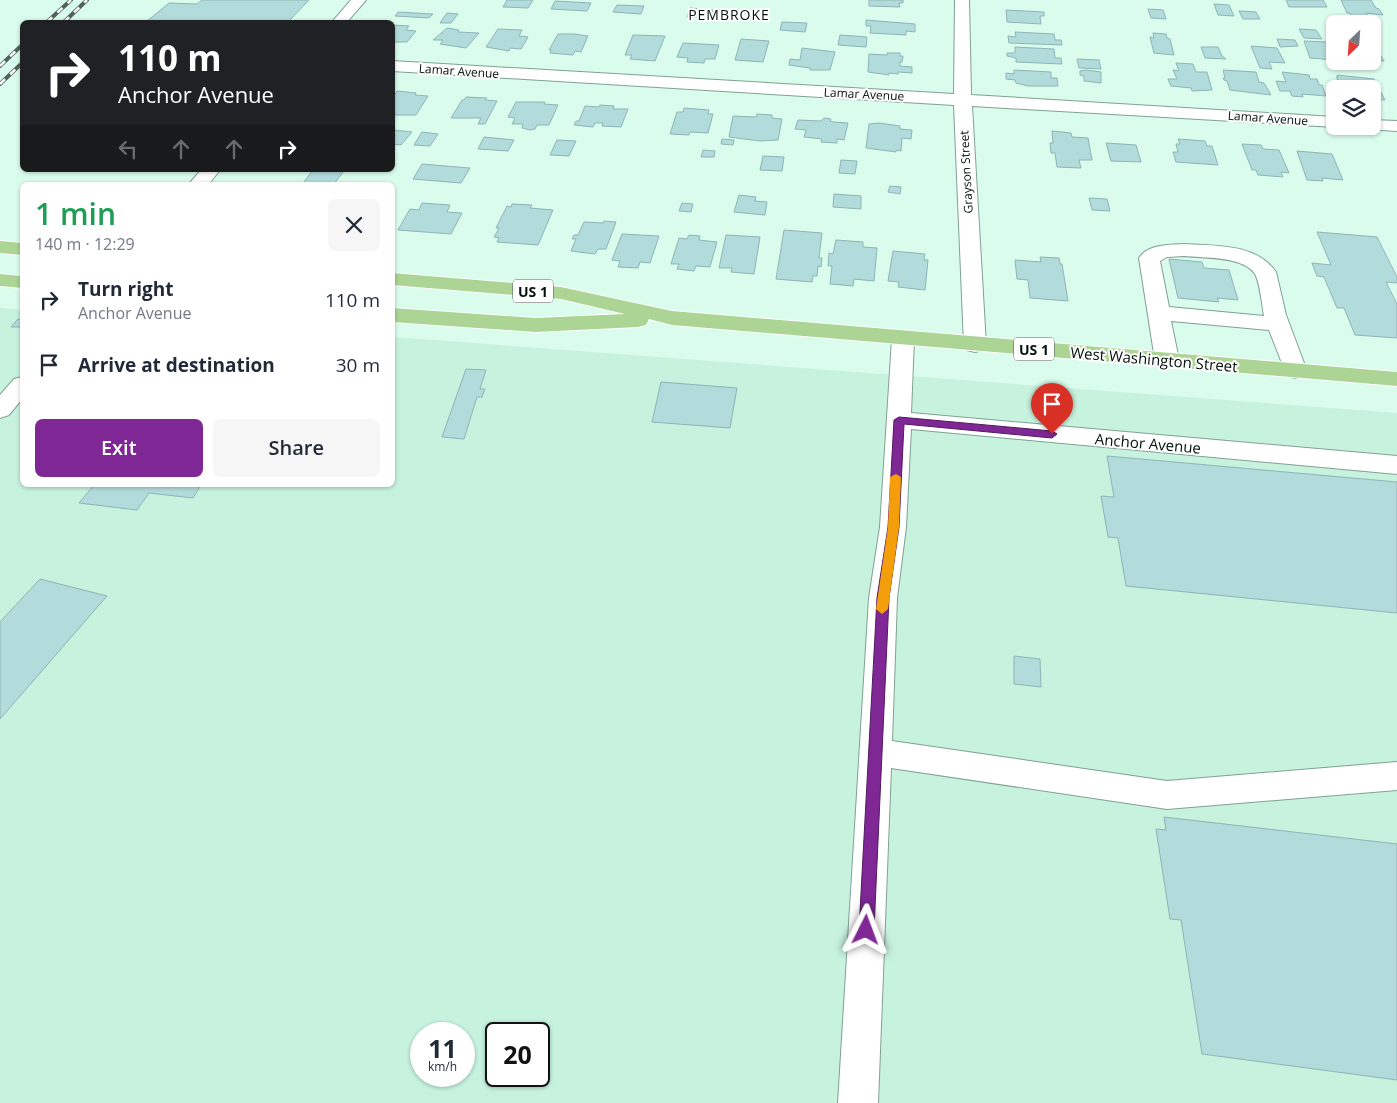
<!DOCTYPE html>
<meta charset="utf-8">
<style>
:root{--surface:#fff;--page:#f6f6f7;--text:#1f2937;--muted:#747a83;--accent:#7f2795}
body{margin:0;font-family:"Open Sans",sans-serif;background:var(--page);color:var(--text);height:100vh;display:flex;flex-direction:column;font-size:19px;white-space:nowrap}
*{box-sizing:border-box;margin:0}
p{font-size:16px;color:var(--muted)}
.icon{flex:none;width:28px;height:28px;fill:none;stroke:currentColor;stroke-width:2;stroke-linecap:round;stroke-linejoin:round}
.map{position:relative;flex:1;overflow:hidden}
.drawer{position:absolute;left:20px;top:182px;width:375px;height:305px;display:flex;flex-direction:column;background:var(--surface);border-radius:8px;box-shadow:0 1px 4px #0004}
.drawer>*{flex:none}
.hud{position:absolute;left:20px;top:20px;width:375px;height:152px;border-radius:8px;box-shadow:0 1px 4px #0004;background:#202124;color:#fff;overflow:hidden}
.needle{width:32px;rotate:205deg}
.tools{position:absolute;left:1326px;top:15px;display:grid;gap:10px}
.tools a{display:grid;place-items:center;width:55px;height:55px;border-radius:8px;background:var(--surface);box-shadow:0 1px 4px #0004;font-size:25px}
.speed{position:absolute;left:410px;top:1022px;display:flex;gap:10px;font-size:25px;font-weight:700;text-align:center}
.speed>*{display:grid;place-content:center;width:65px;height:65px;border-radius:50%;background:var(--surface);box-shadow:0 1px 4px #0004;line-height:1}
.speed small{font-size:12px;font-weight:400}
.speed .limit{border:2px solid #111;border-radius:8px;background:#fff;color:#111}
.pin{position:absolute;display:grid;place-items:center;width:42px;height:42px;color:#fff;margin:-51px -21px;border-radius:50% 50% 50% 0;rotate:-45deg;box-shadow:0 0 5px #0007}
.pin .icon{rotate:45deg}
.me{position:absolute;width:55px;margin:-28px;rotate:3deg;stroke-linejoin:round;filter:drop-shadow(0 0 4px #0008)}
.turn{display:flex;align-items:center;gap:18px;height:105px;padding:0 15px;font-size:22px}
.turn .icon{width:65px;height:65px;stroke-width:2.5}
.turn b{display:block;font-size:35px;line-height:42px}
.lanes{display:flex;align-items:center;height:48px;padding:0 15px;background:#0003;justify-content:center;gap:25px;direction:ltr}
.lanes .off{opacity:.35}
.round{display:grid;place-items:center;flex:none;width:52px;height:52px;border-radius:8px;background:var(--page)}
.headline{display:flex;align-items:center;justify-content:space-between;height:85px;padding:0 15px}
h1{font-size:30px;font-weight:600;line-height:38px;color:#1e9e55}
.button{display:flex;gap:10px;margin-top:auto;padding:10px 15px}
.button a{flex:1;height:58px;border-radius:8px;background:var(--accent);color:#fff;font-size:20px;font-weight:600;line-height:58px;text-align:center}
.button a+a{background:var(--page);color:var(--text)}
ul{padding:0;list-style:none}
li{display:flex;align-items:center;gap:15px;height:65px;padding:0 15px}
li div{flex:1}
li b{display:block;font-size:19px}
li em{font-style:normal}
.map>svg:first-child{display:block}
</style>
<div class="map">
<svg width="1397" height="1103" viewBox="0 0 1397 1103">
<rect width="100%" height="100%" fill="#d9fcec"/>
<path fill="#c6f2de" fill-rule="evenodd" d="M0,308L22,310V485H392L393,337L1397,413V1103H0ZM421,1034H464V1076H421ZM496,1034H539V1076H496Z"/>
<path fill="#b2dbdb" stroke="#8eb5b6" d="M202,0H309L288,22H146L169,3L197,4Z
M507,0H533L528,8L503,7Z
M869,0H903V3H899L900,7L869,6Z
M1286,0H1323L1327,7H1289Z
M1341,0H1371L1376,8L1379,9L1383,15L1366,13L1369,18L1352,16L1350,13H1347Z
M555,1L591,3L587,11L551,9Z
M1214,4L1229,5L1234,16L1218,15Z
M617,5L644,6L641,14L613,12Z
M690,8L713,10L711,18L687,17Z
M1148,9L1163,10L1166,19L1151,18Z
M1006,10L1044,12V16H1040L1041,24L1007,22Z
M1239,11L1256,12L1260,19H1243Z
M398,12L433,14L429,18L395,16Z
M447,13L458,14L451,23H440Z
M866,20L915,24V32L906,31V35L870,33L871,26H866Z
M782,22L807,23L805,32L780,30Z
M392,25L409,26L406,30L416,31L407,42H396L392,44Z
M447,28L459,30L458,32L479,33L466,48L440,44L443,40H433Z
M498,29L522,30L519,36L528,37L521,49L510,48L509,51L486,47Z
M1299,29L1316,30L1322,39L1304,38Z
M1015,32L1054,34L1055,40H1061L1062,45L1009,43L1008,36L1016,37Z
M1153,33L1166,34L1167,38L1170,39L1174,55L1154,53L1150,37L1154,38Z
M558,34H574L588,36L581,52L575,51L573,55L550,53L551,50H549Z
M633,35L665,36L655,61L630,59L632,55H625Z
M840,35L867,37L866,47L838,45Z
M741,39L769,41L763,62L735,60Z
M1277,39L1295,40L1298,46L1280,47Z
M1304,41L1326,42L1334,60L1310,58Z
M683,43L719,45L715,59H705L704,63L687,62L688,58L677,57Z
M1251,46L1277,48L1285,63L1269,62L1272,69L1260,68Z
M1015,47L1054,49L1055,58H1061L1062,64L1016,62V58L1007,56V53H1015Z
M1201,47H1218L1222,56L1226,59L1205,58Z
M802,48L835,52L830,70H810V68L789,65L790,59L800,60Z
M1372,52L1379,53L1384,61H1372Z
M887,53H900V56H903L902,62H900V66L912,67V73L898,72V74L889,73V75L868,72L869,54L887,55Z
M1077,59L1099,60L1101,69L1079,68Z
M1176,63L1193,64L1196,72H1207L1212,90L1192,91L1191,88L1171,86L1168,79H1177L1173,70L1179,71Z
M1014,70L1051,72V78H1057L1058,86H1028L1016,83L1015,80L1006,79V73L1014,74Z
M1086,70L1101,72V83L1084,81V76L1080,75V71Z
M1223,70L1256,72L1259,82L1264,83L1271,95L1230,90L1227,81L1224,80L1223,78H1225Z
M1282,72L1309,75L1310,79H1317L1319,85H1322L1326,96L1302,94L1303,97L1292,96L1290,91H1280L1276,81L1286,82Z
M1337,75L1374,79L1385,100L1372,99V89H1335V91L1333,87L1343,88L1336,77H1338Z
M397,91L416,93L415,95L428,96L416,115H392V99Z
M466,97L487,98L485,100L497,101L485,124H478L481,118H451L462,100H464Z
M516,102H545L544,104L558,105L549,125H537L535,129L530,130L522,128L523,124H512L515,118L508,117Z
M600,105L614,106L613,109H628L621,127L602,126L603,123H595L593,127L574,125L576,121H579L585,106L599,107Z
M684,108L709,110L708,114H713L708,133L690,132L689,135L670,134L677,112H683Z
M757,114L772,115V118L782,119L778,140L760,141L729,137L733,116L756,117Z
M824,118L831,119L830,121L833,122L848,123L844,140L837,139V143L821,142L822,139L804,137L806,130L795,129L798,120L821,121Z
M879,123L900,126V129L912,130L911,139L902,138L901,151L896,150V152L866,148L869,124Z
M393,130L412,132L401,145L392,144Z
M1052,131L1071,133L1072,137L1088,138L1092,160H1079L1081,168L1057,167L1055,153H1051L1050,143H1053Z
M422,132L438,134L430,146L414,145Z
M484,137L514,140L508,151L478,149Z
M722,139L734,140L733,145L721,144Z
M1178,139L1205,141L1207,146H1212L1218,165L1176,162L1173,152H1178L1176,144H1180Z
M557,140L576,141L569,156L550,155Z
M1106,143L1136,145L1141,162L1111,161Z
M1242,144L1261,145L1263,149L1279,150L1289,173L1281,172L1283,177L1258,175L1256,170H1252Z
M703,150L715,151L714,157H701Z
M1297,151L1332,154L1343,180L1322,178L1323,181L1307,180Z
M763,156L784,157L782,171L760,170Z
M841,160L857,161L855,174L839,173Z
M422,164L470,168L461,183L413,179Z
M313,170H329L344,171L333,185L303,183Z
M890,186L901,187L900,194L888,192Z
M834,194L861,196V209L833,207Z
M739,195L756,197L755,201L767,202L765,215L734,212Z
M1089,198L1107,199L1110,211L1092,210Z
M422,203L450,205L447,212L462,213L451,234L398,230L410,209L419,210Z
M682,203L693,204L691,212L679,211Z
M512,204L532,205L530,208L553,210L538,245L497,242L499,238L494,237L499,228H496L507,206L511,207Z
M604,221L616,222L606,249H598L595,254L571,251L576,239H572L574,235H578L584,222L603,223Z
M784,230L822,233L819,258H822L821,267L818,266L817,276H813L812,282L776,279Z
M1317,232L1377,237L1397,277V283L1386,282L1397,304V338L1355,335L1344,308H1337L1324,277L1317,276L1312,263L1331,265Z
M622,234L659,236L650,263L640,262L638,268L618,267L620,261L612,260Z
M689,235L700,236L699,240L717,242L710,267L696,266L694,271L677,269L679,264H671L679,238L687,239Z
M726,235L760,237L754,274L731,272L732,268H719Z
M836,240L863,242V247L877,248L874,281L854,279L853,286L830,284L832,266H828L829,253L833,254Z
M893,251L925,254L924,260H928L925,290L898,287L899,282L888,281Z
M1040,257L1059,258L1060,264H1062L1068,301L1030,298L1028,280L1017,279L1015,260L1041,262Z
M1169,259L1202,262L1204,268L1229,270L1238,300L1217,298L1219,302L1178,298Z
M18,319L22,320V327H11Z
M466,369L486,370L480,389H485L482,397H477L464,439L442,437Z
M661,382L737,388L730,428L652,422Z
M1107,456L1397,482V613L1126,586L1118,538L1108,537L1101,496L1114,497Z
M94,485H201L193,498L149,493L137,510L79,503Z
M40,579L107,596L0,719V622Z
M1014,656L1040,659L1041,687L1014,684Z
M1164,817L1397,844V1080L1202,1054L1181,920L1170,919L1156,829L1166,830Z"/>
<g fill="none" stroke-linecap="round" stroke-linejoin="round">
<defs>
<path id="minor" d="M351,0H366L347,22H332Z
M955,0H969L971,95L1335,117V126H1339L1335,127L972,106L986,345L983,350L975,352L967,350L964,345L954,105L392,71V61L954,94Z
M1372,120L1397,121V131L1366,129L1364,126H1372Z
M201,170H220L208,185H188Z
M1184,244C1215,246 1256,243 1276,272L1286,315L1307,371L1303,376L1295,378L1287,376L1269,330L1171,321L1179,360L1175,365L1167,367L1159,365L1155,360L1139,258C1148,244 1169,245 1184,244ZM1184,256C1203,258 1244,256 1255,274C1260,283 1262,305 1264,316L1169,307L1160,261L1167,257Z
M903,332L911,334L914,339L911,413L1397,456V474L911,429L906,527L897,598L892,741L1167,781L1397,762V790L1167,809L891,768L878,1103H838L869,598L880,527L892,339L895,334Z
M22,377V399L9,415L0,418V395L14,379Z"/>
<path id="major" d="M0,241L22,243V255L0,253Z
M392,273L561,287L672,311L1397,372V386L672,325L649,319L646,325L638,327L536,332L392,322V308L536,318L625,314L561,299L392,285Z
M0,274L22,276V288L0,286Z"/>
</defs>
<use href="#minor" stroke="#80a193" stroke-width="2"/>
<use href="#major" stroke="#fff" stroke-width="2"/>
<use href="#minor" fill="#fff" fill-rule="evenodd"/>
<use href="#major" fill="#acd495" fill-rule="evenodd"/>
<defs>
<path id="rail" d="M47,22L71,0
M64,22L87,0
M0,66L22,45
M0,84L22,63"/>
</defs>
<use href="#rail" stroke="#4f635a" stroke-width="4"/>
<use href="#rail" stroke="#fff" stroke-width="2.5" stroke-dasharray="7" stroke-linecap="butt"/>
</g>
<path fill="#7f2795" stroke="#531961" d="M899,417L1052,431L1057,434L1052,438L904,424L899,527L889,598L874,930L872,935L866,937L861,935L859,930L877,598L888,527L894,420Z"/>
<path fill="#f59e0b" d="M896,474L901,477L899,527L888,609L882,614L876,609L888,527L890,477Z"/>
<g text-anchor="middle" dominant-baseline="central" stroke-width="4" stroke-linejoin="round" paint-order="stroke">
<g font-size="12" fill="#04100b" stroke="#fff">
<text transform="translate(459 71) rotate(4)">Lamar Avenue</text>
<text transform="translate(864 94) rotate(3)">Lamar Avenue</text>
<text transform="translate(1268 118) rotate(4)">Lamar Avenue</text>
<text transform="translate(966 172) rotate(-93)">Grayson Street</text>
</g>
<g font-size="14" letter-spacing="1" fill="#04100b" stroke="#fff">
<text x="729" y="14">PEMBROKE</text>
</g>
<g fill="#fff" stroke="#4f5854" stroke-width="1">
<rect x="513" y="279.5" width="40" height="23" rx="4"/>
<rect x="1014" y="337.5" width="40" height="23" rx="4"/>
</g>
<g font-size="14" font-weight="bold" fill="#04100b">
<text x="533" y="291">US 1</text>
<text x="1034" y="349">US 1</text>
</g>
<g font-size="15" fill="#04100b" stroke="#fff">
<text transform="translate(1154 359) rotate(5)">West Washington Street</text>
<text transform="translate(1148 443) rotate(5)">Anchor Avenue</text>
</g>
</g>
</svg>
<div class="tools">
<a><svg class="needle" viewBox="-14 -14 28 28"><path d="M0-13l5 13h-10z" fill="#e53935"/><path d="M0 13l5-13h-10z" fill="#747a83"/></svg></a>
<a><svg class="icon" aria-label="layers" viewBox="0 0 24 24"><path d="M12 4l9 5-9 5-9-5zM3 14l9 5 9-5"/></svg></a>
</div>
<div class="speed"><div>11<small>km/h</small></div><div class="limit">20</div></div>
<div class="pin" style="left:1052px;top:434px;background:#d93025"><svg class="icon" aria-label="arrive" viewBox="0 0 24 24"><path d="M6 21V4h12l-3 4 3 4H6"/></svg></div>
<svg class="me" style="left:866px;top:930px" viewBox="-20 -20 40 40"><path d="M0-17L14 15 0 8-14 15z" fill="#7f2795" stroke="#fff" stroke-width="4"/></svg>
<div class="hud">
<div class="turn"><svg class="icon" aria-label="right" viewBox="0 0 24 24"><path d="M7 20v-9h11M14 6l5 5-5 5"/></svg><div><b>110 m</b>Anchor Avenue</div></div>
<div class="lanes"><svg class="icon off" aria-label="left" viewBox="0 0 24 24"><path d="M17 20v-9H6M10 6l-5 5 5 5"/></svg><svg class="icon off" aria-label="ahead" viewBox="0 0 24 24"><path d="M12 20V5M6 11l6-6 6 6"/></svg><svg class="icon off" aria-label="ahead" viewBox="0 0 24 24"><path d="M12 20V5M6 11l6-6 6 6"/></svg><svg class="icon" aria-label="right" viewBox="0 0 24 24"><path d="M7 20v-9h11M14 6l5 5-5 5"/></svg></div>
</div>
<section class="drawer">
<div class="headline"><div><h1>1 min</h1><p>140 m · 12:29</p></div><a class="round"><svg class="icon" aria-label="close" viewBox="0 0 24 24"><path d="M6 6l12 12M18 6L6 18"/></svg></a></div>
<ul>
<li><svg class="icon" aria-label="right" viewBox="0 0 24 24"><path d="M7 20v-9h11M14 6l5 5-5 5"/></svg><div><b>Turn right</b><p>Anchor Avenue</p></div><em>110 m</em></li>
<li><svg class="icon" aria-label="arrive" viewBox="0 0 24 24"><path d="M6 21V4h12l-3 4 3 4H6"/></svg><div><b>Arrive at destination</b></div><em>30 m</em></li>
</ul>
<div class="button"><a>Exit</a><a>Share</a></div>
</section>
</div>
